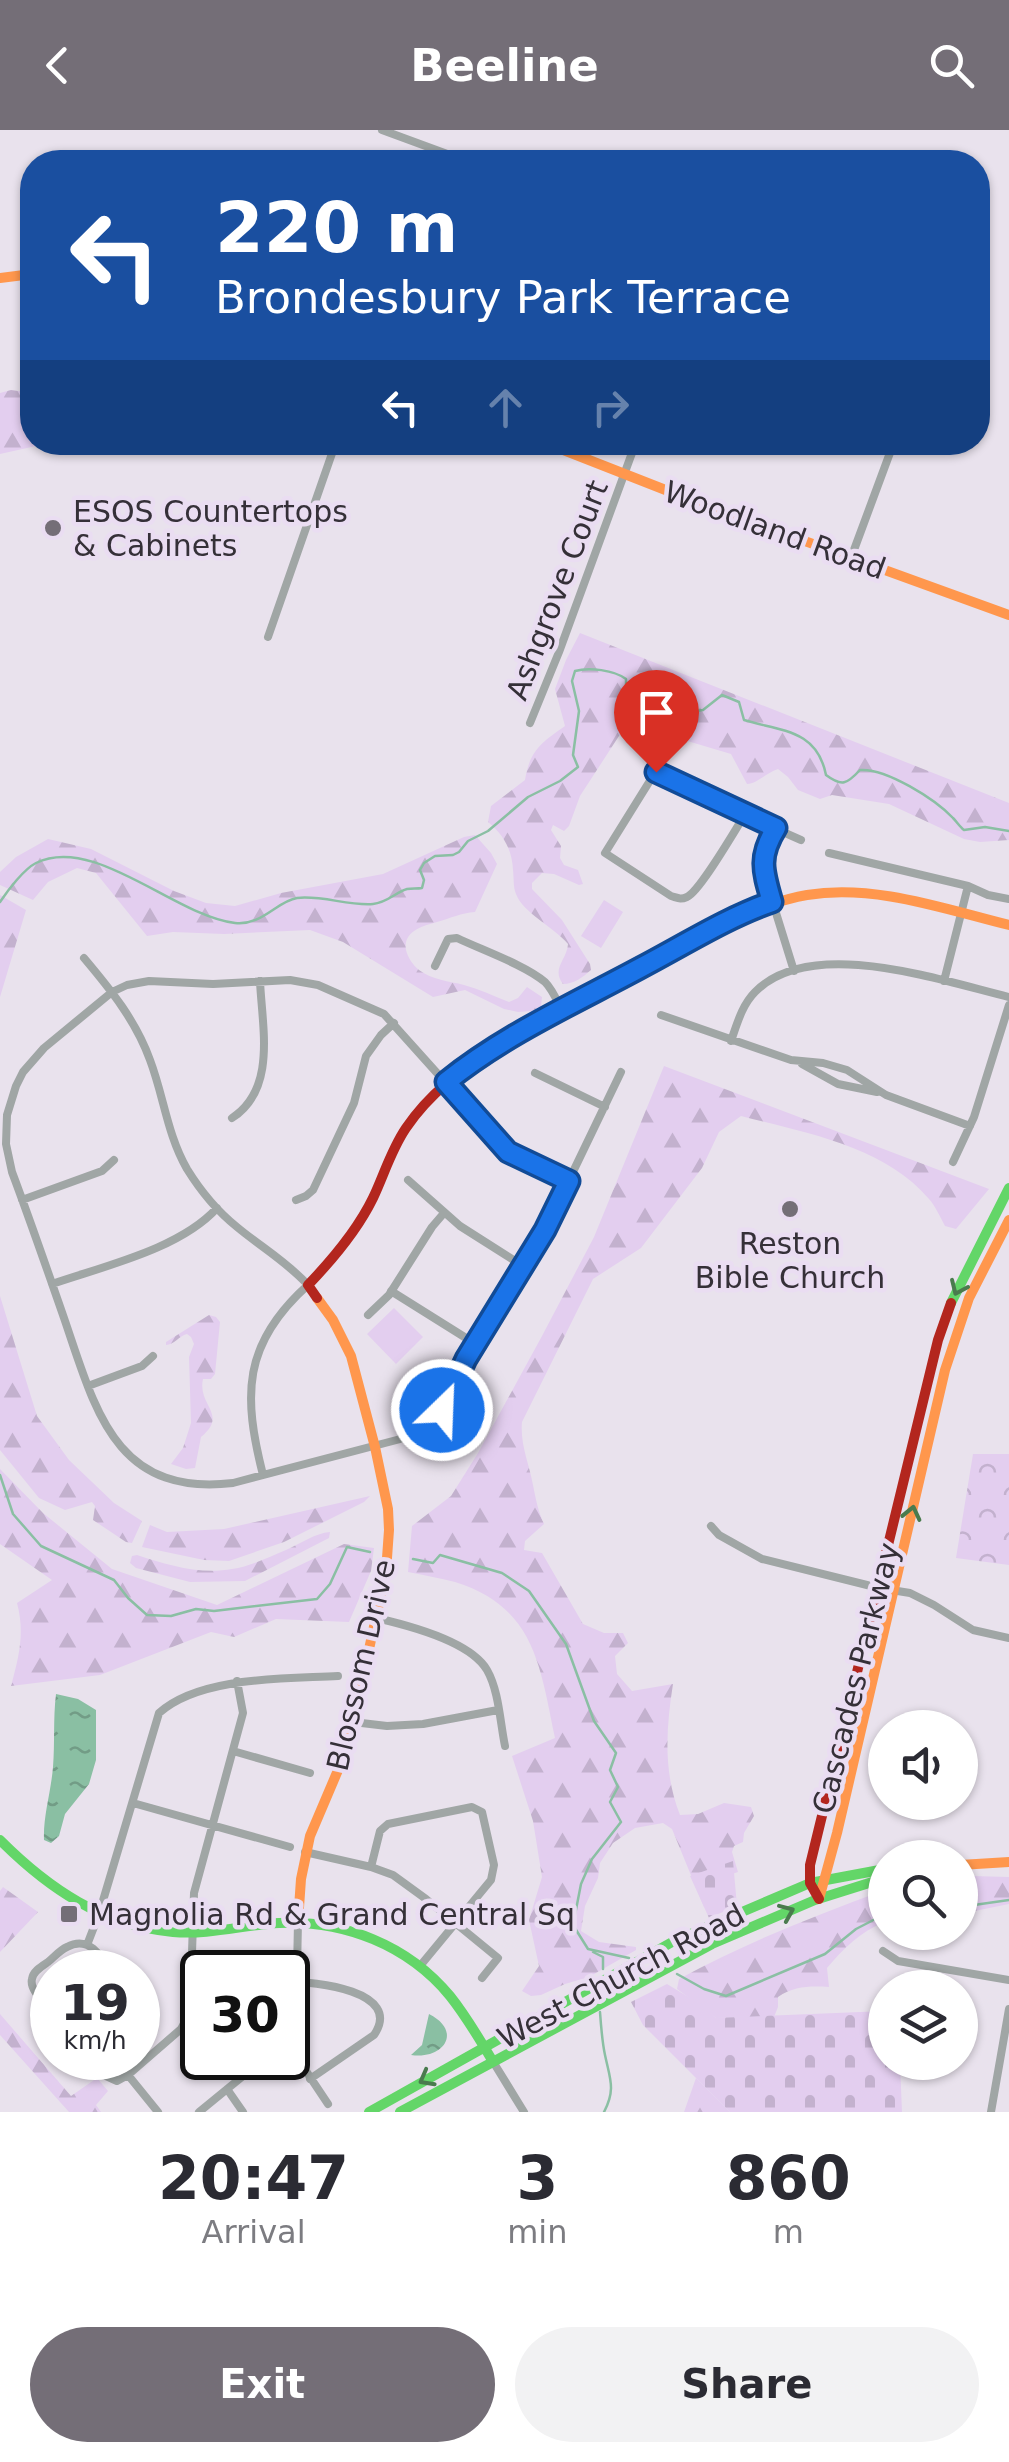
<!DOCTYPE html>
<style>
:root{--surface:#fff;--page:#f2f2f3;--text:#2b2b33;--muted:#7c7c81;--accent:#746e77}
body{margin:0;font-family:"DejaVu Sans",sans-serif;background:var(--page);color:var(--text);height:100vh;display:flex;flex-direction:column;font-size:38px;white-space:nowrap}
*{box-sizing:border-box;margin:0}
p{font-size:32px;color:var(--muted)}
.icon{flex:none;width:55px;height:55px;fill:none;stroke:currentColor;stroke-width:2;stroke-linecap:round;stroke-linejoin:round}
.map{position:relative;height:1982px;overflow:hidden}
.side{display:flex;flex-direction:column;background:var(--surface);flex:1}
.side>*{flex:none}
.hud{position:absolute;left:20px;top:20px;width:970px;height:305px;border-radius:40px;box-shadow:0 2px 8px #0004;background:#1a4fa0;color:#fff;overflow:hidden}
.tools{position:absolute;left:868px;top:1580px;display:grid;gap:20px}
.tools a{display:grid;place-items:center;width:110px;height:110px;border-radius:50%;background:var(--surface);box-shadow:0 2px 8px #0004;font-size:50px}
.speed{position:absolute;left:30px;top:1820px;display:flex;gap:20px;font-size:50px;font-weight:700;text-align:center}
.speed>*{display:grid;place-content:center;width:130px;height:130px;border-radius:50%;background:var(--surface);box-shadow:0 2px 8px #0004;line-height:1}
.speed small{font-size:25px;font-weight:400}
.speed .limit{border:5px solid #111;border-radius:15px;background:#fff;color:#111}
.pin{position:absolute;display:grid;place-items:center;width:85px;height:85px;color:#fff;margin:-102px -42px;border-radius:50% 50% 50% 0;rotate:-45deg;box-shadow:0 0 10px #0007}
.pin .icon{rotate:45deg}
.me{position:absolute;width:110px;margin:-55px;rotate:24deg;stroke-linejoin:round;filter:drop-shadow(0 0 8px #0008)}
.turn{display:flex;align-items:center;gap:35px;height:210px;padding:0 30px;font-size:45px}
.turn .icon{width:130px;height:130px;stroke-width:2.5}
.turn b{display:block;font-size:70px;line-height:85px}
.lanes{display:flex;align-items:center;height:95px;padding:0 30px;background:#0003;justify-content:center;gap:50px;direction:ltr}
.lanes .off{opacity:.35}
.eta{display:flex;justify-content:space-evenly;align-items:center;height:170px;text-align:center}
.eta b{font-size:60px;font-weight:700;line-height:70px}
.primary-button{display:flex;gap:20px;margin-top:auto;padding:20px 30px}
.primary-button a{flex:1;height:115px;border-radius:60px;background:var(--accent);color:#fff;font-size:40px;font-weight:700;line-height:115px;text-align:center}
.primary-button a+a{background:var(--page);color:var(--text)}
header{display:flex;justify-content:space-between;align-items:center;height:130px;padding:0 30px;background:var(--accent);color:#fff;font-size:45px;font-weight:700}
.map>svg:first-child{display:block}
</style>
<header><svg class="icon" aria-label="back" viewBox="0 0 24 24"><path d="M15 5l-7 7 7 7"/></svg>Beeline<svg class="icon" aria-label="search" viewBox="0 0 24 24"><circle cx="10" cy="10" r="6"/><path d="M15 15l6 6"/></svg></header>
<div class="map">
<svg width="1009" height="1982" viewBox="0 0 1009 1982">
<defs>
<pattern id="forest-firs" width="22" height="20" patternUnits="userSpaceOnUse" patternTransform="scale(2.5)"><rect width="22" height="20" fill="#e3ceef"/><path d="M5 1l3.5 6h-7zM16 11l3.5 6h-7z" fill="#c3b1ce"/></pattern>
<pattern id="cemetery-stones" width="16" height="16" patternUnits="userSpaceOnUse" patternTransform="scale(2.5)"><rect width="16" height="16" fill="#e3ceef"/><path d="M2 7V4a2 2 0 0 1 4 0v3zM10 15v-3a2 2 0 0 1 4 0v3z" fill="#c3b1ce"/></pattern>
<pattern id="park-crowns" width="20" height="18" patternUnits="userSpaceOnUse" patternTransform="scale(2.5)"><rect width="20" height="18" fill="#e3ceef"/><path d="M2 6a3 3 0 1 1 6 0M12 15a3 3 0 1 1 6 0" fill="none" stroke="#c3b1ce"/></pattern>
<pattern id="water-ripples" width="26" height="14" patternUnits="userSpaceOnUse" patternTransform="scale(2.5)"><rect width="26" height="14" fill="#8abfa3"/><path d="M2 4q2-2 4 0t4 0M15 11q2-2 4 0t4 0" fill="none" stroke="#729c86"/></pattern>
</defs>
<rect width="100%" height="100%" fill="#e9e2ed"/>
<path fill="#e3ceef" d="M604,770L623,782L601,818L581,806Z
M394,1178L423,1207L396,1234L367,1204Z"/>
<path fill="url(#forest-firs)" d="M11,260L32,263V312L67,313L36,316L0,324V263Z
M580,503L1009,673V710L980,712L964,709L889,674L832,665L820,669L798,660L788,647L778,639C766,643 758,653 747,654L731,624L684,610L667,611L647,590L638,585L630,589L580,666L569,696L564,701L553,695L551,700L561,716L560,728L564,735L578,740L583,754L579,755L554,744L542,743L532,753V759L562,790L590,834L591,840C583,847 574,854 563,854C551,838 567,830 568,814C554,797 523,783 516,764C513,757 514,748 513,740C512,720 504,705 488,692L491,676L525,650C530,620 541,613 565,596L555,559L566,530Z
M475,705L491,723L497,734L475,782C461,783 451,788 437,792C423,796 403,801 406,820C408,828 413,835 419,840C432,850 449,851 464,855C479,859 494,866 509,872L518,868L527,857L542,867L541,876L532,881L518,882L504,879L465,860L433,867L343,812L310,800L224,804L173,802L147,806L96,743L77,738L48,752L33,770L0,755V742L16,727L48,709L91,719L174,761L206,773L235,776L281,763L383,744L464,707Z
M0,765L26,780L0,867Z
M664,936L989,1059L956,1099L945,1096C940,1087 936,1077 929,1069C884,1016 806,1003 741,986L719,1002L702,1038L641,1118L593,1149L522,1292C520,1315 529,1333 533,1355C536,1370 538,1381 544,1394L525,1411L524,1420L542,1423L583,1494L604,1503H623L628,1513L615,1526L617,1544L632,1561L673,1554C666,1599 663,1642 680,1685L698,1684L724,1673L751,1677L754,1686L744,1703L743,1712L734,1716L732,1722L738,1742L720,1748L710,1778L704,1777L672,1699L663,1693L635,1698L613,1713L600,1733L598,1748L585,1776L581,1801L599,1812L636,1817V1820L589,1847L565,1854L541,1865L531,1866L522,1861L539,1836L529,1790L542,1747L533,1691L512,1626L555,1608C540,1536 535,1477 455,1452C440,1448 423,1445 408,1442L412,1396L451,1366L478,1323L542,1206L594,1107Z
M0,1166L37,1286L69,1330L114,1373L142,1391L132,1413L126,1412L93,1390L95,1376L92,1372L65,1380L39,1368L0,1320Z
M209,1185L216,1187L220,1192L215,1244L211,1249H203C197,1276 229,1284 201,1307L195,1338L186,1339L171,1334L183,1318L191,1293L189,1227L194,1214L191,1207L187,1204C179,1206 174,1215 166,1215V1212Z
M0,1339L43,1383L112,1439L217,1475L344,1414L374,1418L371,1441L349,1492L276,1489L234,1507L211,1502L100,1545L11,1556C19,1526 25,1503 17,1473L52,1450L0,1414Z
M370,1366L364,1372L284,1412L229,1431L204,1430L142,1417L150,1395L167,1402L224,1399Z
M330,1402L329,1408L245,1451L190,1452L136,1438L130,1433L132,1426L137,1425C167,1435 201,1445 232,1439C251,1436 269,1427 286,1420C300,1414 315,1403 330,1402Z
M972,1746L1009,1747V1774L960,1784V1748Z
M3,1757L38,1782L0,1822V1761Z
M885,1760V1792C861,1801 843,1819 827,1838L829,1857C810,1856 794,1856 778,1867V1877L774,1887L716,1888L677,1859L679,1849C745,1813 814,1786 885,1760Z
M0,1884L71,1966L97,1948L108,1961L96,1975L101,1982H69L0,1905Z
M696,1948L730,1982H684Z"/>
<path fill="url(#cemetery-stones)" d="M733,1731L737,1776L709,1788L690,1746Z
M667,1854L700,1874L716,1888L885,1881V1932L900,1933L902,1982H730L643,1895L631,1872Z"/>
<path fill="url(#park-crowns)" d="M973,1324H1009V1435L956,1428Z"/>
<path fill="url(#water-ripples)" d="M56,1564L78,1569L96,1580V1630L89,1654L65,1684L59,1706L51,1713L44,1710C43,1686 51,1662 53,1637C55,1613 53,1589 56,1564Z
M429,1884C463,1901 444,1930 411,1925L422,1915Z"/>
<g fill="none" stroke-linecap="round" stroke-linejoin="round">
<path stroke="#8abfa3" stroke-width="2.5" d="M0,772C8,760 24,739 36,733C94,704 175,786 235,793C262,796 277,771 297,768C322,765 348,776 373,774C387,773 396,762 407,759C412,758 417,759 422,758L424,750L420,740L424,733L435,726L453,725L459,722L468,711L488,701L528,667L560,651L578,637L573,625L579,581L572,551L575,541C589,537 614,540 626,549V557L634,568L666,589L674,590L689,582L703,580L722,565L739,572L744,590C780,601 817,599 826,645C842,657 847,654 860,640C886,638 935,669 953,688C957,692 960,697 964,700L985,697L1009,701
M0,1345L13,1384L41,1416L114,1450L128,1468L147,1485L171,1486L196,1479L214,1481L317,1469L330,1454L347,1417L370,1422
M413,1429L433,1433L440,1425L502,1443L529,1461L566,1514L594,1591L616,1623L610,1640L618,1657L610,1672L621,1692L592,1729L581,1754L573,1795L588,1819L629,1828
M960,1777L1009,1770
M593,1822L603,1827V1839
M677,1844L704,1859L726,1866L825,1824L856,1799L885,1784
M600,1882C601,1896 602,1911 605,1925C610,1949 616,1959 604,1982"/>
<path stroke="#a0a6a5" stroke-width="8" d="M382,0L469,32
M851,428L894,312
M268,507L336,312
M530,593L559,522L636,312
M746,683C736,698 701,760 687,767C680,770 678,768 671,766L605,723L656,641C705,664 752,689 801,710
M776,698L765,719L763,741L794,841
M829,723L968,756L988,765L1009,769
M84,828C111,860 136,891 150,930C164,967 167,1004 187,1039C200,1060 217,1081 237,1097C261,1117 287,1132 308,1155C242,1214 243,1266 263,1345
M435,836L448,809L457,808C482,820 525,835 545,852C553,860 557,871 562,881
M944,851L968,756
M661,885L791,930L823,933L847,940L886,965L970,996
M731,911C737,894 742,875 755,862C811,805 942,851 1009,867
M802,934L838,954L877,962
M535,943L605,977
M232,988C277,959 262,897 260,851
M953,1032L974,987L1009,875
M408,1050L460,1096L523,1136
M569,1051L508,1022L384,884L318,855L290,850L213,854L149,851L127,855L112,862L44,918L23,942L16,956L7,985L6,1014L12,1042C30,1090 47,1139 64,1188C95,1278 114,1367 233,1353L408,1307L420,1302L436,1289L474,1213L545,1100L621,942
M22,1070L102,1041L114,1030
M296,1070L306,1066L313,1060L354,973L366,926L381,905L394,893
M52,1154C104,1136 180,1119 217,1078
M391,1161L474,1213
M368,1185L389,1165L432,1097L444,1083
M88,1256L142,1236L153,1226
M711,1396L719,1405L762,1429L879,1458L910,1463L934,1475L973,1500L1009,1508
M376,1488C407,1495 470,1511 487,1540C499,1561 500,1592 505,1616
M353,1592L387,1596L423,1594L498,1580
M233,1621L310,1643
M133,1673L290,1717
M305,1722L371,1737L393,1745L426,1769L498,1828L482,1848
M371,1737L380,1701L388,1694L472,1677L482,1682L494,1735L491,1750L420,1836
M87,1815L99,1784L159,1583C200,1546 286,1549 338,1546
M883,1821L898,1831L1009,1850
M288,1852C314,1851 404,1861 374,1905L310,1949
M52,1882C46,1874 29,1860 32,1849C33,1841 42,1836 48,1832C54,1827 60,1820 67,1817C87,1806 104,1824 105,1842
M288,1908L293,1900L296,1888L298,1792
M288,1914L328,1974
M90,1928L106,1946L117,1951L128,1945L181,1899L190,1882L194,1763L243,1583L237,1551
M492,1930L524,1982
M128,1945L158,1982
M227,1959L243,1982
M199,1982L265,1928
M991,1982L1009,1879"/>
<path stroke="#63d668" stroke-width="10" d="M951,1173L1009,1058
M0,1710C48,1758 103,1796 173,1802C210,1805 243,1795 279,1793C344,1790 408,1815 450,1866C466,1886 479,1908 492,1930
M369,1982L674,1811L810,1753L885,1739
M400,1982L712,1814L815,1770L885,1748"/>
<path stroke="#ff974d" stroke-width="10" d="M0,148L32,144
M543,312L686,368L1009,485
M505,913L739,785C762,777 783,769 807,765C875,754 944,779 1009,795
M960,1735L1009,1732
M819,1769L837,1703L945,1240L969,1168L1009,1090
M298,1792L301,1749L310,1706L347,1619L386,1442L389,1400L388,1379L375,1317L351,1226L333,1190L317,1168"/>
<path stroke="#b3261e" stroke-width="10" d="M317,1168L308,1155C333,1129 357,1101 373,1068C384,1045 391,1020 406,998C431,961 466,935 505,913
M819,1769L810,1753V1735L938,1210L951,1173"/>
</g>
<defs><path id="oneway-chevron" d="M-2-3.5L2.5 0L-2 3.5" fill="none" stroke-width="1.6" stroke-linecap="round" stroke-linejoin="round" transform="scale(2.5)"/></defs>
<g stroke="#4a7b4e">
<use href="#oneway-chevron" transform="translate(958 1158) rotate(114)"/>
<use href="#oneway-chevron" transform="translate(912 1383) rotate(-77)"/>
<use href="#oneway-chevron" transform="translate(787 1782) rotate(-23)"/>
<use href="#oneway-chevron" transform="translate(426 1949) rotate(151)"/>
</g>
<g fill="none" stroke-linecap="round" stroke-linejoin="round">
<defs>
<path id="route" d="M442,1280L466,1229L545,1100L569,1051L508,1022L446,952C504,905 575,873 640,838C684,815 726,788 772,772C763,741 758,727 776,698L656,642"/>
</defs>
<use href="#route" stroke="#114b97" stroke-width="25"/>
<use href="#route" stroke="#1a73e8" stroke-width="18"/>
</g>
<g fill="#746e77" stroke="#eaddf2" stroke-width="4">
<circle cx="53" cy="398" r="10"/>
<circle cx="790" cy="1079" r="10"/>
<rect x="59" y="1774" width="20" height="20" rx="5"/>
</g>
<g text-anchor="middle" dominant-baseline="central" stroke-width="9" stroke-linejoin="round" paint-order="stroke">
<g font-size="30" fill="#353038" stroke="#eaddf2" text-anchor="start">
<text x="73" y="381">ESOS Countertops<tspan x="73" dy="34">&amp; Cabinets</tspan></text>
<text x="790" y="1113" text-anchor="middle">Reston<tspan x="790" dy="34">Bible Church</tspan></text>
<text x="89" y="1784">Magnolia Rd &amp; Grand Central Sq</text>
</g>
<g font-size="30" fill="#353038" stroke="#eaddf2">
<text transform="translate(775 400) rotate(20)">Woodland Road</text>
<text transform="translate(557 460) rotate(-69)">Ashgrove Court</text>
<text transform="translate(361 1535) rotate(-77)">Blossom Drive</text>
<text transform="translate(856 1548) rotate(-76)">Cascades Parkway</text>
<text transform="translate(621 1846) rotate(-28)">West Church Road</text>
</g>
</g>
</svg>
<div class="tools">
<a><svg class="icon" aria-label="sound" viewBox="0 0 24 24"><path d="M4 9h4l5-4v14l-5-4H4zM17 9q2 3 0 6"/></svg></a>
<a><svg class="icon" aria-label="search" viewBox="0 0 24 24"><circle cx="10" cy="10" r="6"/><path d="M15 15l6 6"/></svg></a>
<a><svg class="icon" aria-label="layers" viewBox="0 0 24 24"><path d="M12 4l9 5-9 5-9-5zM3 14l9 5 9-5"/></svg></a>
</div>
<div class="speed"><div>19<small>km/h</small></div><div class="limit">30</div></div>
<div class="pin" style="left:656px;top:642px;background:#d93025"><svg class="icon" aria-label="arrive" viewBox="0 0 24 24"><path d="M6 21V4h12l-3 4 3 4H6"/></svg></div>
<svg class="me" style="left:442px;top:1280px" viewBox="-20 -20 40 40"><circle r="17" fill="#1a73e8" stroke="#fff" stroke-width="3"/><path d="M0-11L8 9 0 5-8 9z" fill="#fff"/></svg>
<div class="hud">
<div class="turn"><svg class="icon" aria-label="left" viewBox="0 0 24 24"><path d="M17 20v-9H6M10 6l-5 5 5 5"/></svg><div><b>220 m</b>Brondesbury Park Terrace</div></div>
<div class="lanes"><svg class="icon" aria-label="left" viewBox="0 0 24 24"><path d="M17 20v-9H6M10 6l-5 5 5 5"/></svg><svg class="icon off" aria-label="ahead" viewBox="0 0 24 24"><path d="M12 20V5M6 11l6-6 6 6"/></svg><svg class="icon off" aria-label="right" viewBox="0 0 24 24"><path d="M7 20v-9h11M14 6l5 5-5 5"/></svg></div>
</div>
</div>
<section class="side">
<div class="eta">
<div><b>20:47</b><p>Arrival</p></div>
<div><b>3</b><p>min</p></div>
<div><b>860</b><p>m</p></div>
</div>
<div class="primary-button"><a>Exit</a><a>Share</a></div>
</section>
